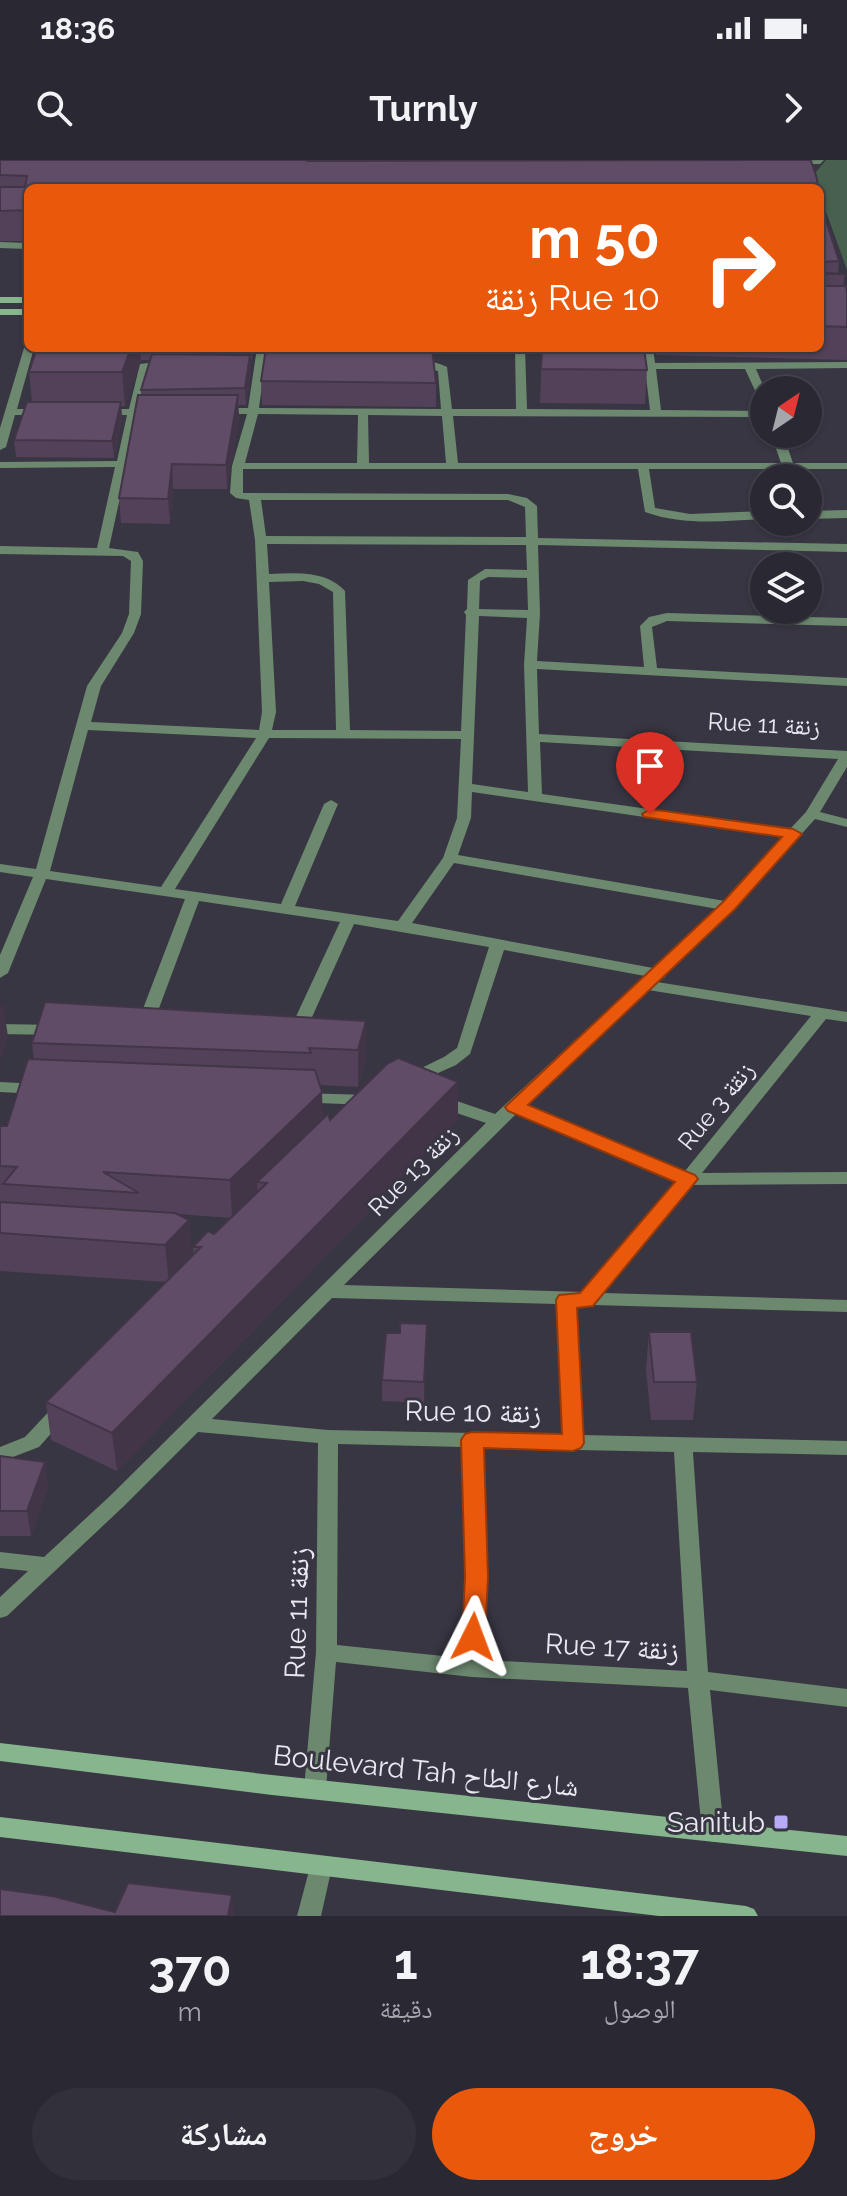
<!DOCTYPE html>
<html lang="ar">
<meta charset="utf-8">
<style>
:root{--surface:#2a2832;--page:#32303a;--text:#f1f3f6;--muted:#a5a6ac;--line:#46444d;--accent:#ea580c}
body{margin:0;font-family:Raleway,"Noto Naskh Arabic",sans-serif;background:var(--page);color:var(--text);direction:rtl;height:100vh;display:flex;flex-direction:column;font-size:30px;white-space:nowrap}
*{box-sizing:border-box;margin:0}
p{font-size:26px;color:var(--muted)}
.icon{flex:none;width:44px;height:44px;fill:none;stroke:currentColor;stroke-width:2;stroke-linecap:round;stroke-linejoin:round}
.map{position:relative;height:1756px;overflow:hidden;direction:ltr}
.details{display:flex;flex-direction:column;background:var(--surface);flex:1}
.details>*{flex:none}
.top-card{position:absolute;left:24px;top:24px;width:800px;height:168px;border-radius:12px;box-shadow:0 2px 6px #0004,0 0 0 2px var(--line);direction:rtl;background:#ea580c;color:#fff;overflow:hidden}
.needle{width:52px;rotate:35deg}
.buttons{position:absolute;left:750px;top:216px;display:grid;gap:16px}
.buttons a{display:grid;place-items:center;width:72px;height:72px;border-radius:50%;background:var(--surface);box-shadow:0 2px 6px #0004,0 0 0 2px var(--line);font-size:40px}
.pin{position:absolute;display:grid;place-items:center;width:68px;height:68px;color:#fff;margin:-82px -34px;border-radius:50% 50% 50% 0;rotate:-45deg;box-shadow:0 0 8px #0007}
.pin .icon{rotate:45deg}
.me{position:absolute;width:88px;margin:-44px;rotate:3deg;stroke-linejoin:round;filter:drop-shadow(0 0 6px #0008)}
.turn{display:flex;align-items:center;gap:28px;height:168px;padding:0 32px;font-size:36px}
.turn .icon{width:104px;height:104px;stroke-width:2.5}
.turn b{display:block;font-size:56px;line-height:68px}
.eta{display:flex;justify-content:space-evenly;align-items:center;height:136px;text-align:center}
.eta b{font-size:48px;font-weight:700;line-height:56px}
.primary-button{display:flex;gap:16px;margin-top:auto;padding:16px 32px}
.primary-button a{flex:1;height:92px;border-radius:48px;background:var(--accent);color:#fff;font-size:32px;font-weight:700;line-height:92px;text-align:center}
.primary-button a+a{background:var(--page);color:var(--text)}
.status{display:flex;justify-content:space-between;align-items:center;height:56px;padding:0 40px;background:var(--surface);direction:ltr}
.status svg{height:22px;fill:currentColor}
header{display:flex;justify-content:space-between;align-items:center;height:104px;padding:0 32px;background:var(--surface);font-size:36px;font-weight:700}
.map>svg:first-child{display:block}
</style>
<div class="status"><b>18:36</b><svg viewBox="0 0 49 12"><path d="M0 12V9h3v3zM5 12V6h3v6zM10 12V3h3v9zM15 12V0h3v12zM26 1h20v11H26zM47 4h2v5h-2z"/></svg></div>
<header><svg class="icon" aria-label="forward" viewBox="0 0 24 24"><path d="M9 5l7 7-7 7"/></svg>Turnly<svg class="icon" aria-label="search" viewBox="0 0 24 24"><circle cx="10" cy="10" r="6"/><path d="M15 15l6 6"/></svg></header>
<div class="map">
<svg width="847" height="1756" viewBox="0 0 847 1756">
<rect width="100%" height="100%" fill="#383642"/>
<path fill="#47614e" d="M826,0H847V110L820,35L816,12Z"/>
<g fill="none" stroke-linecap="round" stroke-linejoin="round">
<path fill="#6c886f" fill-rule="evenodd" d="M824,0L820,4H790L786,1Z
M0,82L28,83V89L0,88Z
M28,185V188H34L17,249H42L47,252L42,255H15L6,287L0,290V268L24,188Z
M257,188H267L259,248L441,249L438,211L409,206L408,204C418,197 436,202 447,207L452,249H516L515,188H525L527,249L650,250L645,208L643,206V188H653L655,203L847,202V208L756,209L765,230L764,242L759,239L745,209H656L661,250L764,251V257L453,256L458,303H781L771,274H783L793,303H847V309H649L655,348L690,354L764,351V359C724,361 684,366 645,352L638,309H243V333L508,334L527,338L537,346L538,378L847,384V392L538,385L540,454L537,501L644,507L640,466L649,457L667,453L847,458V466L667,461L652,467L657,508L847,518V526L537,509L539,574L847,591V607L820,652L847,659V667L815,659L734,749L667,812L665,817L657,822L847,852V862L826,859L702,1013L847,1012V1024L693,1025L603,1133L847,1140V1152L593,1145L586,1147L575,1145L582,1275L847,1281V1295L693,1292L708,1512L847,1529V1547L710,1530L724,1672L721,1679L713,1682L705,1679L702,1672L688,1528L472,1517L336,1502L326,1629L323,1636L315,1639L307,1636L304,1629L316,1492L318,1283L198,1272L124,1346L7,1456L0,1458V1437L28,1411L0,1408V1392L44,1397L110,1336L486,963L433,945L431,941L433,937H445L495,954L645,816L504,790L470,894L456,905L411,925L403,920L405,916L444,897L457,888L489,787L354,764L308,866L292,876L284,871L293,863L340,762L199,741L152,867L144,872L136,867L185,739L46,719L8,813L0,818V795L33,717L0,712V704L36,709L87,526L122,473L129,454L131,401L123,396L0,394V386L97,388L115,307L0,308V302L117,301L127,255H102L97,252L102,249H129L140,204L174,200V204L149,208L140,249H154L159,252L154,255H138L109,388L138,392L143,401L141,454L134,473L101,526L91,562L259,570L262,552L255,380L249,340L236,338L230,333L232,306L247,254H218L213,251L218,248H248ZM258,254L358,255L357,303H245ZM368,255L442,256L446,303H369ZM261,340H508L525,347L526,377L266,376ZM267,384L526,385L527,410L485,409L468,420L467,449L464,452L466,455L461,571L350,570L345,431C326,410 295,413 269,414ZM488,417L527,418L528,450L479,449L480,421ZM303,421L319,424L333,432L336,570H272L276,552L269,422ZM479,456L527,458L524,505L528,632L472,624ZM88,570L256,578L161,727L50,711ZM269,578L461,579L457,658L443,698L398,761L295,746L338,644L331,640L324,644L281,744L175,729ZM540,582L838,599L806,652L790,669L542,634ZM472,632L783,677L725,741L458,695L471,658ZM454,703L718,749L653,808L412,763ZM648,830L811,856L685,1011L525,945ZM516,954L677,1021L583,1132L344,1125ZM332,1138L557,1144L563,1275L328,1270L212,1259ZM338,1284L463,1287L466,1417L462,1498L337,1485ZM482,1288L674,1292L687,1511L483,1500L486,1417Z
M847,350V358L808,359V351Z
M0,864L58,865L66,870L58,875L0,874Z
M0,922L38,924L46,929L38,934L0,932Z
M301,933L367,935L375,940L367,945L295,942L293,938Z
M62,1243L69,1245L72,1250L39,1287L0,1302V1287L25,1277L55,1245Z
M321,1697L329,1700L332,1707L321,1756H297L310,1707L313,1700Z"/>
<path fill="#87b58e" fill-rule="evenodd" d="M0,137H28V143H0Z
M0,149H28V155H0Z
M0,1583L272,1615L847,1676V1696L272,1635L0,1601Z
M0,1657L746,1746L754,1749L758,1756H659L0,1677Z"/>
</g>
<path fill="#534159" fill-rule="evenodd" d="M0,0L308,1L321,0H809L28,28V81H0Z
M820,42L839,101L838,114H845L843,126L847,132V200L657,195L655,188H820Z
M37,188H252V199H250L251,211L246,245H238L239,259L227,329H173L170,364L121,363L119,338L141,235V230L150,200H141L125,246H121L122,259L114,298L16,297L14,280L32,242L29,212Z
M542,188L647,210L645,244L540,243Z
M261,221L436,223V247L262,245Z
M366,861V897L358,927L320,925L323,959L330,960L458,922V960L117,1311L51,1280L46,1242L166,1122L0,1111V966H7L34,900L32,883ZM178,1054L231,1058L214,1074L193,1087V1095L192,1097L189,1060Z
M427,1164L424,1243L382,1241V1220L400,1173Z
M649,1172L697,1222L693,1260H651L646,1210Z
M0,1296L45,1302L48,1327L31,1376H0Z"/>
<path fill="#433548" d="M131,188H140L141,200L125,246L122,212Z
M250,195L251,211L246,245L245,228Z
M238,235L239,259L227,329L226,305Z
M121,242L122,259L114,298L112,281Z
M172,304L173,329L170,364L168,339Z
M3,841L8,877L0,902V850Z
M366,861V897L358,927V890Z
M458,922V960L117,1311L112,1273Z
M322,932L323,969L257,1022L258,1033L232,1058L230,1020Z
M189,1060L192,1098L169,1123L165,1085Z
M427,1164V1185L424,1243V1222Z
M45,1302L48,1327L31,1376L27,1351Z
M232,1735L234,1756H228Z"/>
<path fill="#604c67" stroke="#433548" stroke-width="2" d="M0,0H306L307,1L809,0L811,1L817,19L818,28H28V50L0,51V27H25L27,16L0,15Z
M820,42L839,101L821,102L820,110L823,113L845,114H823L820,123L823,126H846L847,132V167L820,166Z
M37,188H131L122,212H29Z
M266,188L432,189L436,223L261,221Z
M542,188H644L647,210L541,209Z
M152,194L250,195L245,228L141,230Z
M138,235H238L226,305L172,304L168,339L119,338Z
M27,242H121L112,281L14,280Z
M45,842L366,861L358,890L309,888L311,893L32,883Z
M398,898L458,922L112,1273L46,1242L201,1087H193L208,1071L214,1074L267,1023L257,1022L328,954L330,960L387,904Z
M28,899L315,910L322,932L230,1020L103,1012L139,1033L3,1024L17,1007L0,1006V966H7Z
M0,1042L175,1053L189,1060L165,1085L0,1073Z
M400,1163L427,1164L424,1222L382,1220L386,1173H400Z
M649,1172H691L697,1222H654Z
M0,1296L45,1302L27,1351H0Z
M128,1723L232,1735L228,1756H0V1729L52,1736L115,1752Z"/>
<path fill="#ea580c" stroke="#983908" stroke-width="2" d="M650,649L793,669L802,674L735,749L528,945L695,1015L698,1019L593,1146L577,1148L584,1283L581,1288L573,1291L484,1288L488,1417L485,1477L482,1484L473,1487L465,1484L462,1477L465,1417L461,1280L465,1274L472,1272L562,1274L556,1140L559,1135L580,1133L675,1022L508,951L505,947L723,742L782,677L644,657L642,654Z"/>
<rect fill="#b7abf8" stroke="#383642" stroke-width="3" x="773" y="1654" width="16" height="16" rx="4"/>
<g text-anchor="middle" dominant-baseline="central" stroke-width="6" stroke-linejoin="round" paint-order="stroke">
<g font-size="24" fill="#e9e7ef" stroke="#383642">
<text transform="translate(764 564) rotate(3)">Rue 11 زنقة</text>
<text transform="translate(716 946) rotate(-51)">Rue 3 زنقة</text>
<text transform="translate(413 1011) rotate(-45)">Rue 13 زنقة</text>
</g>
<g font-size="28" fill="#e9e7ef" stroke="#383642">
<text transform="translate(473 1252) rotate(1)">Rue 10 زنقة</text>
<text transform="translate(297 1453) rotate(-88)">Rue 11 زنقة</text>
<text transform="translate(612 1487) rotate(3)">Rue 17 زنقة</text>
<text transform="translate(426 1611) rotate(6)">Boulevard Tah شارع الطاح</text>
</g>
<g font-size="28" fill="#e9e7ef" stroke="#383642" text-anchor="end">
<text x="765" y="1662">Sanitub</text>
</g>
</g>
</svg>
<div class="buttons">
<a><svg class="needle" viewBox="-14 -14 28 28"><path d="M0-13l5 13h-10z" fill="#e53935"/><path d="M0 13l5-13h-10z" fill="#a5a6ac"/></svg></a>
<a><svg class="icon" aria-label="search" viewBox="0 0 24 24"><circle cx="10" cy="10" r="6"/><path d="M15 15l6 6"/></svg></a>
<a><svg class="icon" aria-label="layers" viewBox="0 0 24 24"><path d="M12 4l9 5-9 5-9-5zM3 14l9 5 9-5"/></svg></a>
</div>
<div class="pin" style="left:650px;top:654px;background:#d93025"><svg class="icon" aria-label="arrive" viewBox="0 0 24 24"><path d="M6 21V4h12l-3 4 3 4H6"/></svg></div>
<svg class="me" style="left:473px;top:1477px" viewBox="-20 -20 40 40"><path d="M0-17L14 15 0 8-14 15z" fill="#ea580c" stroke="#fff" stroke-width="4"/></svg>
<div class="top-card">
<div class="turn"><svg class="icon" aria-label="right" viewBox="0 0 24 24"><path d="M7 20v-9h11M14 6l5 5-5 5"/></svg><div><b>50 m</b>Rue 10 زنقة</div></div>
</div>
</div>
<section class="details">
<div class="eta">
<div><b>18:37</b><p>الوصول</p></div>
<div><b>1</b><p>دقيقة</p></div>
<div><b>370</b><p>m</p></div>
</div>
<div class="primary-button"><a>خروج</a><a>مشاركة</a></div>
</section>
